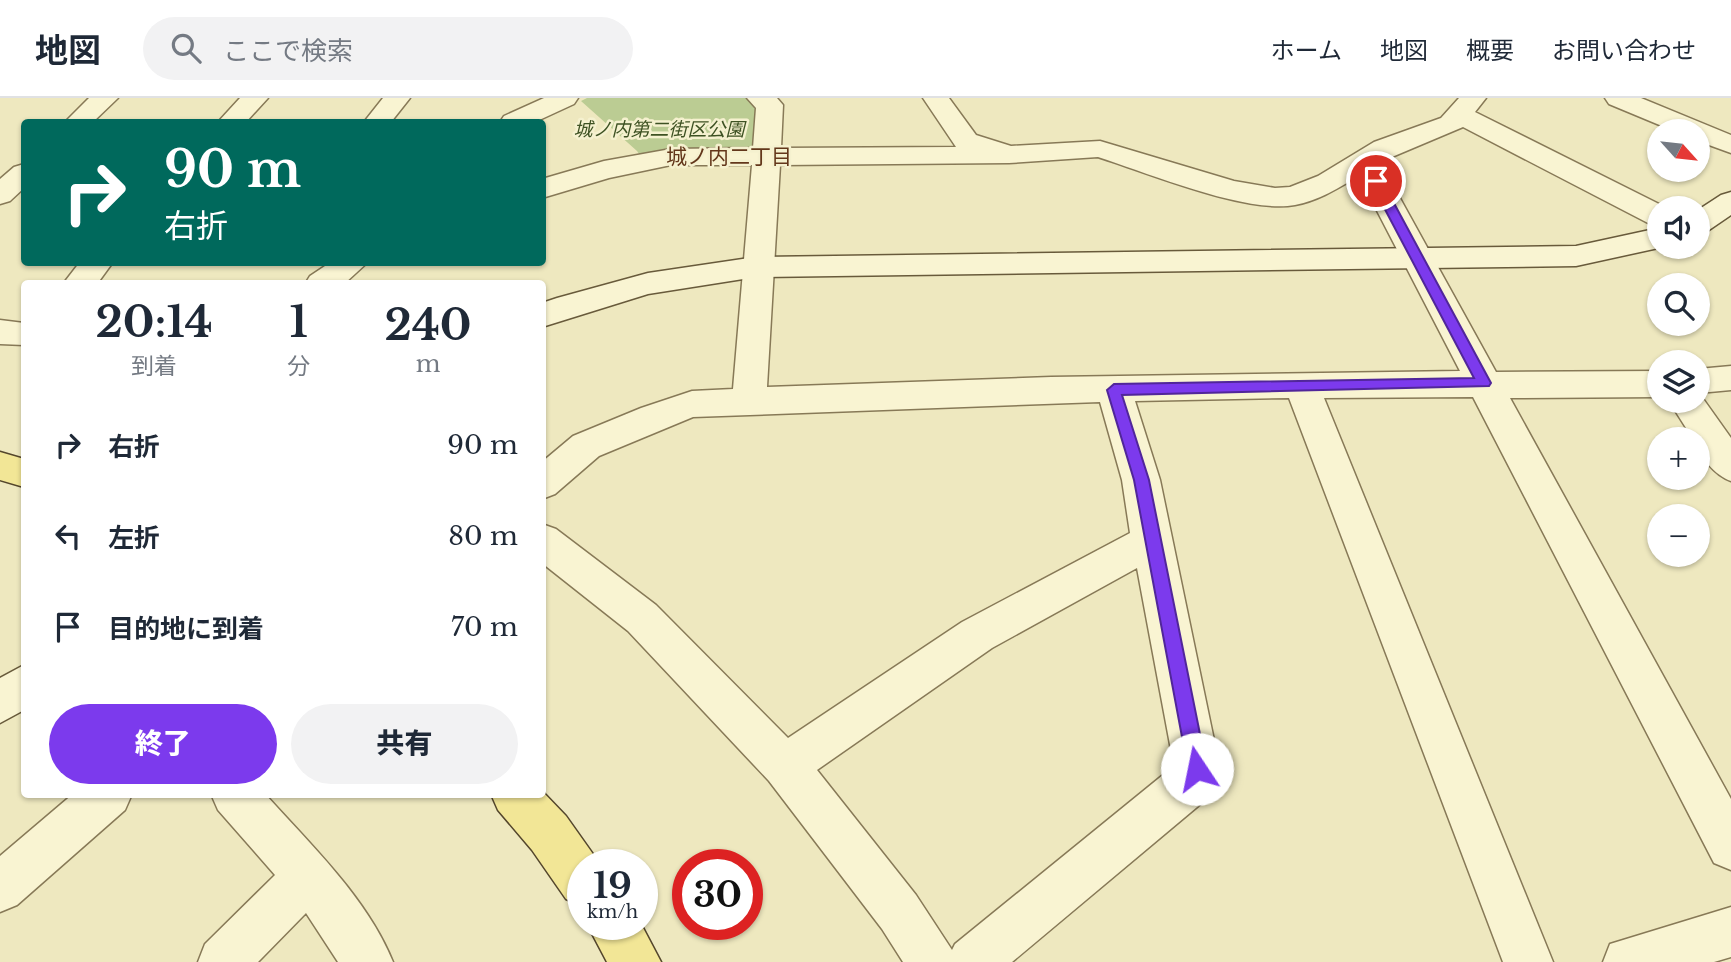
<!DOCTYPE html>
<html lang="ja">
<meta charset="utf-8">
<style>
:root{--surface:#fff;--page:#f2f2f3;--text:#1f2937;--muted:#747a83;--line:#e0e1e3;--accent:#7c3aed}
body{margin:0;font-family:"Libre Baskerville","Noto Sans JP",serif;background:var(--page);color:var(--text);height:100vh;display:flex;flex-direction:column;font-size:26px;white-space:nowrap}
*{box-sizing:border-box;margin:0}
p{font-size:23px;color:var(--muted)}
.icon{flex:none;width:38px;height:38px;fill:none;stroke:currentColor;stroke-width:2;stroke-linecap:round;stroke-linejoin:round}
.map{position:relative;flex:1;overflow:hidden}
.panel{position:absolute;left:21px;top:182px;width:525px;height:518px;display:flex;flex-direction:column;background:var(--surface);border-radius:7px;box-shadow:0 2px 5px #0004}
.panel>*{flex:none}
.top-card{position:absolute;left:21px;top:21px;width:525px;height:147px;border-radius:7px;box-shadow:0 2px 5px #0004;background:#00695c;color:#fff;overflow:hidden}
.needle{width:46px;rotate:117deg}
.buttons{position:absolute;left:1647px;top:21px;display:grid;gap:14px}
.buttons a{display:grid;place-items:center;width:63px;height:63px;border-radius:50%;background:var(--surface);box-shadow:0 2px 5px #0004;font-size:35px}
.speed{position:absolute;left:567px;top:751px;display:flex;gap:14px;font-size:35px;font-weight:700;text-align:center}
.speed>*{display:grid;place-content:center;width:91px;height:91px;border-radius:50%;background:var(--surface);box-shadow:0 2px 5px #0004;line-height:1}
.speed small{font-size:18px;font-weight:400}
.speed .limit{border:10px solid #d22;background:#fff;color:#111}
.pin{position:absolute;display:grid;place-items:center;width:60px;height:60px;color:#fff;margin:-30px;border:4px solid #fff;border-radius:50%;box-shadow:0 2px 7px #0007}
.me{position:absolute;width:77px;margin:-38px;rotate:349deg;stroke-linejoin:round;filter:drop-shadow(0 0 5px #0008)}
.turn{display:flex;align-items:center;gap:24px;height:147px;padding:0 28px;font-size:32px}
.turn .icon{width:91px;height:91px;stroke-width:2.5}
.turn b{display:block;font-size:49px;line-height:60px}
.eta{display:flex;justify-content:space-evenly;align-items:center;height:119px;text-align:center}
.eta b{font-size:42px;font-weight:800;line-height:49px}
.primary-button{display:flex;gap:14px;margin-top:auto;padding:14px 28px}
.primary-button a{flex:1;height:80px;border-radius:42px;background:var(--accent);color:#fff;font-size:28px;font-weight:800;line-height:80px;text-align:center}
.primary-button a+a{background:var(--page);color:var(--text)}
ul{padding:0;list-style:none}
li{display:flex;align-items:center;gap:21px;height:91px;padding:0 28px}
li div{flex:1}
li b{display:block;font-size:26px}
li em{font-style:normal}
header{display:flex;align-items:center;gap:42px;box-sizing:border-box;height:98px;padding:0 35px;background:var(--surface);border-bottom:2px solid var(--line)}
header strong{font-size:33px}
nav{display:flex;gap:38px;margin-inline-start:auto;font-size:24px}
.search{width:490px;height:63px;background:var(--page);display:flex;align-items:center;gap:18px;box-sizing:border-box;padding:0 24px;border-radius:38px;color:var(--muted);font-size:26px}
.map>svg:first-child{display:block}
</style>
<header>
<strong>地図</strong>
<div class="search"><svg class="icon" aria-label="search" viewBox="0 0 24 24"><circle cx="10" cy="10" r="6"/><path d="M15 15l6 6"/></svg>ここで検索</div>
<nav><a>ホーム</a><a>地図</a><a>概要</a><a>お問い合わせ</a></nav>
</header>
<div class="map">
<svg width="1731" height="864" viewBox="0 0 1731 864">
<rect width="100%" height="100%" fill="#eee8bf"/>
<path fill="#bbcc93" d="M587,0H760L766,58L645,64L637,53L581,3Z"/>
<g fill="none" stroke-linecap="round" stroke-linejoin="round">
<defs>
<path id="street" d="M89,0H118L93,24H65Z
M240,0H268L246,24H218Z
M383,0H410L391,24H364Z
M544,0H578L574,6L535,24H500L504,18Z
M747,0H777L783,7L781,50L956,49L923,0H949L976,37L1011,48L1100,43L1234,83L1275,90L1290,89L1318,78L1374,44L1441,20L1459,0H1486L1475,14L1667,110H1659V127L1648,125L1463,29L1380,64L1496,274L1659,273V299L1510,300L1731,701V772L1714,765L1473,299L1324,300L1553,864H1503L1289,300L1135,303L1160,382L1220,671L1203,704L1012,864H903L882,831L769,683L628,533L542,465V426L556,431L656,507L788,640L962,524L1130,435L1122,382L1100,304L693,319L599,358L555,396L542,401V364L573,338L641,310L692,293L733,291L752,67H671L609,80L542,100V81L604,63L671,51L753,50L756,10ZM1098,59C1148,75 1246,116 1295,107C1318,103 1340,89 1359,78L1460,273L1051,279L767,289L780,67L1009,65ZM1137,470L1174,668L955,846L952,852L916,797L817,672L992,550Z
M1605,0H1641L1731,37V55L1698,43V33H1674L1609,6Z
M24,66V90L10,103L0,106V81L14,69Z
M80,164H113L97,186H63Z
M331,164H368L344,186H305L310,178Z
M0,222L24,225V247L0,246Z
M1731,268V292L1699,295L1731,340V383C1716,378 1698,359 1698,341H1693L1669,303H1698V271Z
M73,696H132L125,712L17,807L0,814V758Z
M211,696H265C311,747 367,800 393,864H338L306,815L258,864H198L205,846L275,777L218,712Z
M1731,809V859L1714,864H1603L1610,846Z"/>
<path id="secondary" d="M1731,94V117L1709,132L1698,134V112L1721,97Z
M1659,130V149H1663L1576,168L756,179L648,196L542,229V205L557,200L648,175L756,159L1576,148Z
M24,567V612L0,625V580Z"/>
<path id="primary" d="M0,354L24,361V389L0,382Z
M542,693L566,718L600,766H583V808L566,801L532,752L498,712L491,696H542Z
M587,826H641L661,864H607Z"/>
</defs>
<use href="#street" stroke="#877957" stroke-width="3"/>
<use href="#secondary" stroke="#685a3b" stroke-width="3"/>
<use href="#primary" stroke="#54462c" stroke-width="3"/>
<use href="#street" fill="#f9f4d2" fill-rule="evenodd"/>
<use href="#secondary" fill="#f9f4d2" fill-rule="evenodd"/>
<use href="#primary" fill="#f2e696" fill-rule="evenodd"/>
</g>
<path fill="#7c3aed" stroke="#51269a" stroke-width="2" d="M1376,79L1382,83L1491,285L1489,288L1122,297L1149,382L1207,671L1204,677L1197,680L1191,677L1188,671L1134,382L1107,292L1114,286L1474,280L1370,83Z"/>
<g text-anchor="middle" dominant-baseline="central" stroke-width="5" stroke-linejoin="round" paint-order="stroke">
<g font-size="19" font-style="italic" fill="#3e5223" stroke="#f5f1cf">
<text x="659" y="31">城ノ内第二街区公園</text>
</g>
<g font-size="21" fill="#63371b" stroke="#f5f1cf">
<text x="729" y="59">城ノ内二丁目</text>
</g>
</g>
</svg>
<div class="buttons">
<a><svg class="needle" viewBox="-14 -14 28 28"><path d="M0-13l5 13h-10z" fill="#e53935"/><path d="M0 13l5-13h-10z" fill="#747a83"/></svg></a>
<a><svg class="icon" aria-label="sound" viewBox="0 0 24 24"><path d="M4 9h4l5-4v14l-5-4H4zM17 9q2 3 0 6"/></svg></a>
<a><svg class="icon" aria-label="search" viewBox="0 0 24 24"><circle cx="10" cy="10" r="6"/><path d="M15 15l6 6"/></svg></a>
<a><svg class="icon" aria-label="layers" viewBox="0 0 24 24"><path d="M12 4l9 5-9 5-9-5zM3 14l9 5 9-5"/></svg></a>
<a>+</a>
<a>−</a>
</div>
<div class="speed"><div>19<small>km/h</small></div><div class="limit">30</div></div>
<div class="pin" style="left:1376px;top:83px;background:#d93025"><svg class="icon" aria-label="arrive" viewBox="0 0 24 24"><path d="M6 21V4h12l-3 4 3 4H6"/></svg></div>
<svg class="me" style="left:1197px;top:671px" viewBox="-20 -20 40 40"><circle r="19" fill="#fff"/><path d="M0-13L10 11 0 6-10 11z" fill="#7c3aed"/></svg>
<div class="top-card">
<div class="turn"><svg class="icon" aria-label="right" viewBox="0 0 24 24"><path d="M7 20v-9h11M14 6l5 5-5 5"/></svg><div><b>90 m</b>右折</div></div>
</div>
<section class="panel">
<div class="eta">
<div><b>20:14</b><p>到着</p></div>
<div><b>1</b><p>分</p></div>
<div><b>240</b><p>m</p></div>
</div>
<ul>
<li><svg class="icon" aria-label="right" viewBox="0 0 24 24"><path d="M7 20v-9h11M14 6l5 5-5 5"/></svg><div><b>右折</b></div><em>90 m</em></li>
<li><svg class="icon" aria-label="left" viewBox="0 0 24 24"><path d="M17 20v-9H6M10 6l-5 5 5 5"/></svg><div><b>左折</b></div><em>80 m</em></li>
<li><svg class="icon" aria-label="arrive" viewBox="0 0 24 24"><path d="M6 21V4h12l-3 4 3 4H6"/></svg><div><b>目的地に到着</b></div><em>70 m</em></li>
</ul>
<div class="primary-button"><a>終了</a><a>共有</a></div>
</section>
</div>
